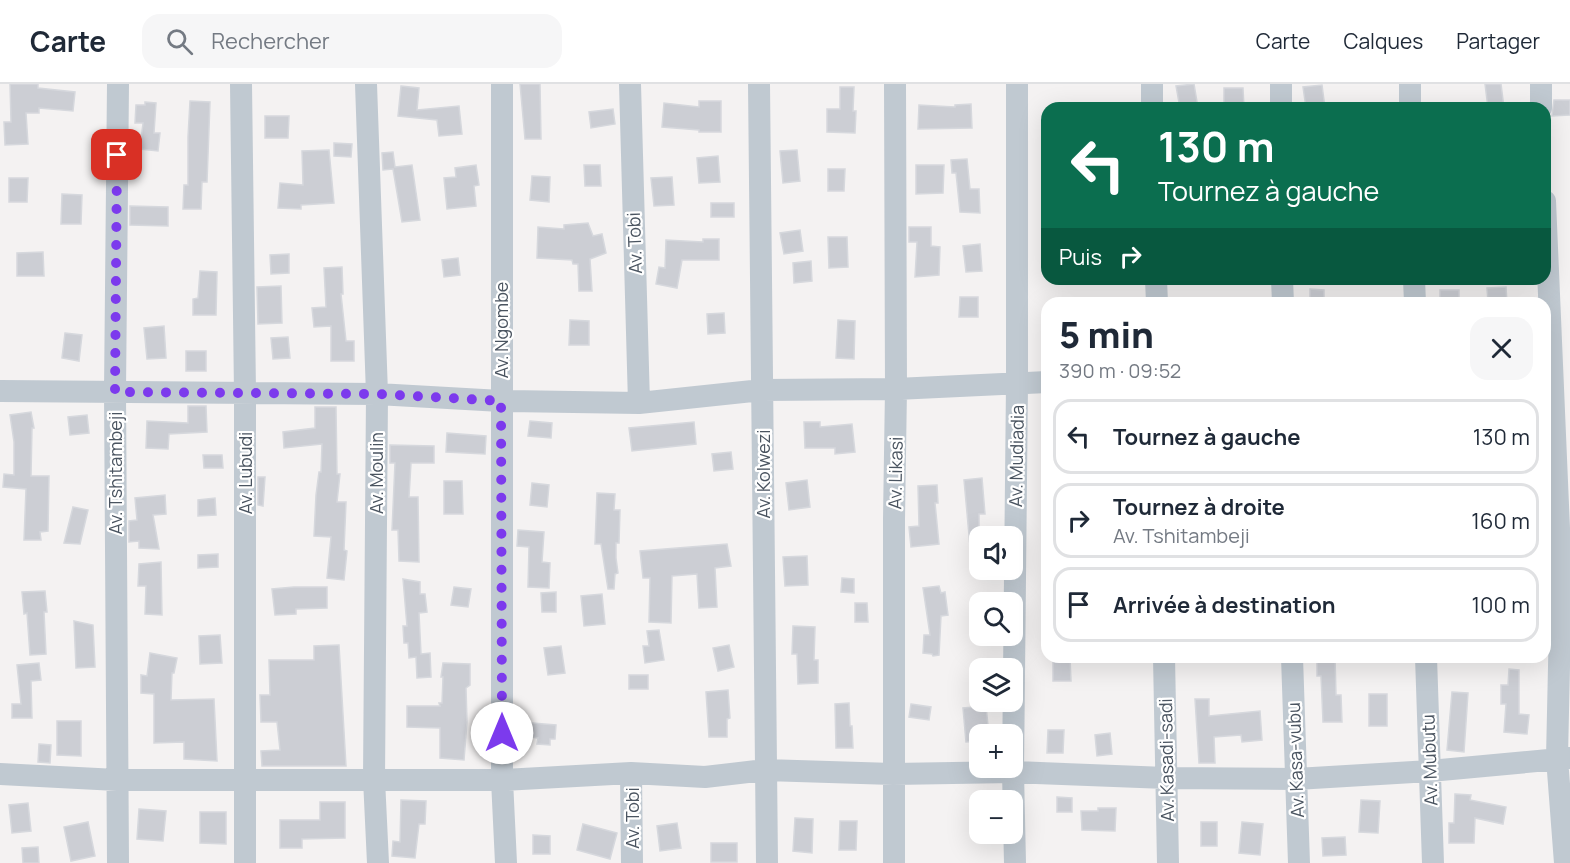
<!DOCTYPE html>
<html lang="fr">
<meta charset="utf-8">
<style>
:root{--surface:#fff;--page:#f6f6f7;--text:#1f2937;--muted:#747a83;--line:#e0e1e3}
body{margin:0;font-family:Manrope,sans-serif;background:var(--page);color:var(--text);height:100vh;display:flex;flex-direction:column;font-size:22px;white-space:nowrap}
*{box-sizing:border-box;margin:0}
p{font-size:20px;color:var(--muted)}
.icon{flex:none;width:33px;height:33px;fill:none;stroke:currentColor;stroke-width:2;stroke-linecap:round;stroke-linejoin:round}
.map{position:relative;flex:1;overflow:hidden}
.details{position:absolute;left:1041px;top:213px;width:510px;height:366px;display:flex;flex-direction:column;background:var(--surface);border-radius:18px;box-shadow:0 6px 24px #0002}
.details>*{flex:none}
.banner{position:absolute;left:1041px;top:18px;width:510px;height:183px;border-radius:18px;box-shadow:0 6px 24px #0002;background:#0b6e4f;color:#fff;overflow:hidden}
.tools{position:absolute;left:969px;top:442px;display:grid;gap:12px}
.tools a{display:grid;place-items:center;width:54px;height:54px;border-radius:12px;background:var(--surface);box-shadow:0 6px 24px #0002;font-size:30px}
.pin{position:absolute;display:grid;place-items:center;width:51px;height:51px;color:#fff;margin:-26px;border-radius:12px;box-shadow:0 3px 9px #0006}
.me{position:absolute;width:66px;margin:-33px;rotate:0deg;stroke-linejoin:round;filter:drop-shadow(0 0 4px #0008)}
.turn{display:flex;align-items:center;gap:21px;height:126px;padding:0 18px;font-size:27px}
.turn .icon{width:78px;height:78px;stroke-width:2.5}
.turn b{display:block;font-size:42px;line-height:51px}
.then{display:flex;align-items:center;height:57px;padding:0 18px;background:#0003;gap:12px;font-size:22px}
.round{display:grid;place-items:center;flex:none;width:63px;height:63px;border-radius:18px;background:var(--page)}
.head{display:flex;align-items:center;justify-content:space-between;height:102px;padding:0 18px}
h1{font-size:36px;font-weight:800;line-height:45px}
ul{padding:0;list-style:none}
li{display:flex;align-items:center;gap:18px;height:75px;margin:0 12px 9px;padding:0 6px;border:3px solid var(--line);border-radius:18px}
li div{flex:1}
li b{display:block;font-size:22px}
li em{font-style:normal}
header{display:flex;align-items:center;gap:36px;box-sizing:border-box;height:84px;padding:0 30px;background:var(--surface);border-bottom:2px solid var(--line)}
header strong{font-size:28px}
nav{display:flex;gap:33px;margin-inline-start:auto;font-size:21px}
.search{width:420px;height:54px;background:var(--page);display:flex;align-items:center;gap:15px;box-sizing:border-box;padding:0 21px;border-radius:18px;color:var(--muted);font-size:22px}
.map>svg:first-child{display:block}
</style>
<header>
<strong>Carte</strong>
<div class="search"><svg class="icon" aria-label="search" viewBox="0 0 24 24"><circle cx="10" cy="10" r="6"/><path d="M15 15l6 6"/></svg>Rechercher</div>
<nav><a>Carte</a><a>Calques</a><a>Partager</a></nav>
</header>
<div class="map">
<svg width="1570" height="779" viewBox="0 0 1570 779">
<rect width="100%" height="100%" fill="#f4f2f2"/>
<path fill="#ccced4" stroke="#d6d8dd" stroke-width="1.5" d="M10,0H38V4L75,8L73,27L39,24V29H26L28,60L5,61L4,38H11Z
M520,0H540L541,55H525Z
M1194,0L1198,24H1180L1176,2Z
M1485,0H1501L1504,24H1488Z
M1322,1L1325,24H1306L1303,3Z
M401,2L419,4L417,26L459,22L462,50L439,52L437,36L398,32Z
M840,3H854L853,27H856L855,49L827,48V25H840Z
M1224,4H1243L1244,24H1224Z
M1554,16H1570V31L1552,32Z
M190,17L210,18L207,98H202L201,125H183L184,101H188V53Z
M699,17H721V48H699V46L662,43L664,19L699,23Z
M145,18L156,19L154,49H160L158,67L140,65L143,39H135L136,21H145Z
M971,20L972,44L918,45L919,21L955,23V21Z
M613,25L615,40L591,44L589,28Z
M265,32H289L288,54H265Z
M334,59L352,60L351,73L334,72Z
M329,66L334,119L301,121V125L278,124L280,99L303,101L302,67Z
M797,66L800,97L783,99L780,67Z
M393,68L395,83L412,81L420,136L402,138L393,85L383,86L382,69Z
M718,72L720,98L699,99L697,74Z
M967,75L970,105H979L980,129L960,128L956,89H952L951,76Z
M476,81L479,101L474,102L476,122L447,125L444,94L456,93L455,84Z
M584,81H600L601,102H585Z
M916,81H944L943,109L916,110Z
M828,85H845L844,107H828Z
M532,92L550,93L549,118L530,116Z
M672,93L674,121L654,122L651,94Z
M9,94H28L27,118H9Z
M62,110L82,111L81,140H61Z
M711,119H734V133H711Z
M130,122L168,123V142L130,141Z
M588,139L593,152L602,150L606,169L590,175L592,207H579L578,180H573L572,176L537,174L538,143L564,145V141Z
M909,143H931V162L940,163L939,191L915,193L917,158H909Z
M800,146L803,167L784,170L780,149Z
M828,153H847L848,183L829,184Z
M703,155H719V176H682L677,204L656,200L659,183L665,184L666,156L703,158Z
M980,160L982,187L966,188L963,162Z
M43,168L44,192H17V169Z
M289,170V189L271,190L270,171Z
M458,174L460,191L444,193L442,176Z
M811,177L812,197L794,199L793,179Z
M342,183L343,210H341L346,257H354V277H331V242L314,243L312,224L326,223L324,184Z
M200,187L217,188L216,231H193V215L198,214Z
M281,202L282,239L258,240L257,203Z
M1506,203L1507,219H1488L1487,204Z
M1310,205L1324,206V219H1310Z
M1440,206H1459V219H1440Z
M960,213H978V233H959Z
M724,229L725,249L708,250L707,230Z
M570,236L589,237V261H569Z
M838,236L855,237L854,275L836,274Z
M164,242L166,274L147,275L144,244Z
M65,249L82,251L79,277L62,274Z
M288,253L290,274L273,275L271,254Z
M186,267H206V287H186Z
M188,322H206L207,348L169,350L168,365L146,364L147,337L188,339Z
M315,323H336L337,390H340L337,418H346L344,466L347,467L344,496L327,494L331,453L314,452L316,411L319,388H321L322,360L284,364L283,348L315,344Z
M31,328L34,344H32L31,392H49L48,447L40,448L41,456H24L26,405L3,403L4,390L14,391V358L10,331Z
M87,331L89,349L70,351L68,333Z
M530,337L552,339L551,354L528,352Z
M694,338L696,360L632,367L629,344Z
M804,338H820V343L852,340L855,368L835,370V364H805Z
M447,349L486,352L485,370L446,368Z
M390,361L434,362V379H411L409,413H418L419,478L399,477L398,446H392L395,379H390Z
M731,368L733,385L714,387L712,370Z
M203,371H222L223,384H204Z
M258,393H265L263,422L258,421Z
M982,394L985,430H979V462H970L964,396Z
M807,396L810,423L789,426L786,399Z
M444,397H462L463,430H444Z
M532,399L549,401L547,423L530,421Z
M937,401L938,419H935L939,460L911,463L909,443L919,442L918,402Z
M597,409L615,410L614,426H620L619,459H616V474L618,489L615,490L614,505H608L601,460H595Z
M165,411L166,430L153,431L159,465L139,464V457L129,458V437L137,436L135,414Z
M215,414L216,431L198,432V416Z
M73,423L88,426L80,460L64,459Z
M518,446L544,448L542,478L550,479L549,504L528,503L529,463L517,462Z
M727,460L731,482L715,484L717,523L699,524L697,490L672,492L671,539L649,538L650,494H643L640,467Z
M218,470V483L198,484V471Z
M807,472L808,501L785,502L783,473Z
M161,478L162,531L145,530L146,502H138L139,480Z
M842,494L854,495V509L841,508Z
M403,495L420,498V510H425L427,528L419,529L421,570L430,569L431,593L417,594L416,573L409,574L408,559H404L403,542H407Z
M939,502L941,509L945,508L948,531L941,532L939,571L933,572L932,570L923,569L924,551H930L923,504Z
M294,503H327V524L296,525V530L275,531L272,505Z
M454,503L471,505L468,523L451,521Z
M45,507L47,528H44L46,570L30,571L27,529L24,530L22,508Z
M556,508V528H542L541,509Z
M602,510L605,540L584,542L581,512Z
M855,519H867L868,538H855Z
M74,537L93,541L95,583L76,584Z
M793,542L815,543L814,576H818V599L798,600L797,570H792Z
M659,546L664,576L645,579L643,562H649L647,547Z
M220,551L222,579L200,580L199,552Z
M339,561L346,682H262L261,667L280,666L277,638H261L260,611H270L269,576H314V562Z
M729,561L734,583L718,587L713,564Z
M561,562L565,589L548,591L544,564Z
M150,569L177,574L174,589H172L171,616L214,615L217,677L184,675V658L154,659V610L141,609V591L147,592Z
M1053,573H1070L1071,597H1053Z
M1317,573H1335L1336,611H1341L1342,638H1323L1321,592H1317Z
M39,579L41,596L31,597L32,634H12V620H21L17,581Z
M443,579L470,580V601L466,604L467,638L464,676L440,674V644L407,643V622H440L439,619H442L443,593H441Z
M1509,585L1519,586V630L1529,631L1527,650L1504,648L1506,620H1501V601H1508Z
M629,591H648V605H629Z
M728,606L730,634L727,635V653H709L706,608Z
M1452,608L1468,609L1464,668L1447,666Z
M1369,610H1387V642H1369Z
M1195,615H1209V632L1260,627L1262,656L1242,658L1241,651L1214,653L1215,679H1199Z
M849,619L850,642H852L853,664H836L835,620Z
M911,620L931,623L929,636L909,633Z
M986,622L989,651H980V657L966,658L963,624Z
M57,637H81V672L57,671Z
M532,639L556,641L555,655H550V661L537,660L538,654L531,653Z
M1048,646H1064L1063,669H1047Z
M1110,649L1112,670L1097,672L1095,651Z
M39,660L51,661L50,679L38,678Z
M1455,710L1471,711L1470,716L1506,723L1503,740L1475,734L1474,759H1449V739H1454Z
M1057,713L1072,714V728H1057Z
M401,716L426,717L425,740H419L415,774L392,772L393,757L400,758Z
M1361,716L1380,717L1378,749L1359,748Z
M320,718H345V754L302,755V764H280V736H320Z
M28,719L31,747L12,749L9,721Z
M1098,724H1116L1115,747L1082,746L1081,727H1098Z
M139,725L166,727L163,757L137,755Z
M200,728H226V760L200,759Z
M795,734L813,735L812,769L793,767Z
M840,737H857L856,766H839Z
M88,738L95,772L71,777L64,743Z
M1201,738H1217V762H1201Z
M1242,738L1263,740L1260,771L1239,769Z
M677,739L681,764L660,767L657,742Z
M583,740L617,749L610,775L577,766Z
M533,751L550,752V770H533Z
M1345,753L1346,771L1323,772L1322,754Z
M711,759H737V778H711Z
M38,763L39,779H23L22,764Z"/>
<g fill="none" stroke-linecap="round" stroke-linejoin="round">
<path stroke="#c0c9d1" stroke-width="22" d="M118,0L115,308L118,779
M241,0L245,309V779
M366,0L377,310L374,695L378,779
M502,0V696L506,779
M630,0L639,319
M759,0L767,779
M1152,0V24
M1281,0V24
M1410,0V24
M1541,0V24
M1545,117L1561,491L1557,674L1565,779
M1156,195L1157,219
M1282,195L1283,219
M1414,195L1415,219
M0,307L377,310L501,317L639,319L762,306L896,305L1047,298
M1164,573L1168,779
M1292,573L1299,779
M1426,573L1433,779
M631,689L632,779
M0,690L117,696H502L631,689L705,693L765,686L893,690L1013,688L1166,694L1296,695L1430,687L1570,674
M894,779V435L896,305L895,0
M1015,779L1013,688L1017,299V0"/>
</g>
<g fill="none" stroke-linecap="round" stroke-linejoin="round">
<path stroke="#7c3aed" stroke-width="10" stroke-dasharray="0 18" d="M117,71L115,308L377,310L501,317L502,649"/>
</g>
<g text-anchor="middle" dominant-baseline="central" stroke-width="4.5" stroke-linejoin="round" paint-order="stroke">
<g font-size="18" fill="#4a5460" stroke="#fff">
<text transform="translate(634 159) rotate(-92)">Av. Tobi</text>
<text transform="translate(501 246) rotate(-90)">Av. Ngombe</text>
<text transform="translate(1016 372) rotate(-89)">Av. Mudiadia</text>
<text transform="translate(115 389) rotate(-90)">Av. Tshitambeji</text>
<text transform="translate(245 389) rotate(-90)">Av. Lubudi</text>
<text transform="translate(376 389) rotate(-90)">Av. Moulin</text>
<text transform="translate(895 389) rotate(-89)">Av. Likasi</text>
<text transform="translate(763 390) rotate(-90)">Av. Kolwezi</text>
<text transform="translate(1166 676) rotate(-91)">Av. Kasadi-sadi</text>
<text transform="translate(1295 676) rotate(-92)">Av. Kasa-vubu</text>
<text transform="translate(1429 676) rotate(-92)">Av. Mubutu</text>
<text transform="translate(632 734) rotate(-90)">Av. Tobi</text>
</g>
</g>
</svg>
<div class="tools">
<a><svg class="icon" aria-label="sound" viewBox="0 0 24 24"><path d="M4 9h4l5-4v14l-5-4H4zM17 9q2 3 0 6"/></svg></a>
<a><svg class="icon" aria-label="search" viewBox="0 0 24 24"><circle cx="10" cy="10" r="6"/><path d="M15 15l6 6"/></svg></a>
<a><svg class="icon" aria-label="layers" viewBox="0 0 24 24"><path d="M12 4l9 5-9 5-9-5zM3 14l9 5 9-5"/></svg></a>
<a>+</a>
<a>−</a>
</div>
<div class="pin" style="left:117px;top:71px;background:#d93025"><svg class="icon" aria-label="arrive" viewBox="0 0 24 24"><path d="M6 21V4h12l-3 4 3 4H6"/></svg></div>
<svg class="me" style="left:502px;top:649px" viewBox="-20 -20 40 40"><circle r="19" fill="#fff"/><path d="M0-13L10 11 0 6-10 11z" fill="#7c3aed"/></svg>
<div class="banner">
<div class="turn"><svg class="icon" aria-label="left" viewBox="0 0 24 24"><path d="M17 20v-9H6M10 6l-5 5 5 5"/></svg><div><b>130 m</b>Tournez à gauche</div></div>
<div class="then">Puis<svg class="icon" aria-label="right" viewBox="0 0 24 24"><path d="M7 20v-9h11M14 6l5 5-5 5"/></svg></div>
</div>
<section class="details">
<div class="head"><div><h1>5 min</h1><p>390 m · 09:52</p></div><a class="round"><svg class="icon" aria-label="close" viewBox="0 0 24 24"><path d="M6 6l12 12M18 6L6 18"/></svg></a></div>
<ul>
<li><svg class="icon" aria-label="left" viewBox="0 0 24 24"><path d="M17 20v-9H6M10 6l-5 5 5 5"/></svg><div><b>Tournez à gauche</b></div><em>130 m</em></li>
<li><svg class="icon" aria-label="right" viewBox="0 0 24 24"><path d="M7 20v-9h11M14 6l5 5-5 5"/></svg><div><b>Tournez à droite</b><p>Av. Tshitambeji</p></div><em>160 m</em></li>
<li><svg class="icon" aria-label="arrive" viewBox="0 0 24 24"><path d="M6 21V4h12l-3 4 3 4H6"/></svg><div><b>Arrivée à destination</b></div><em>100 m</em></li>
</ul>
</section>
</div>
